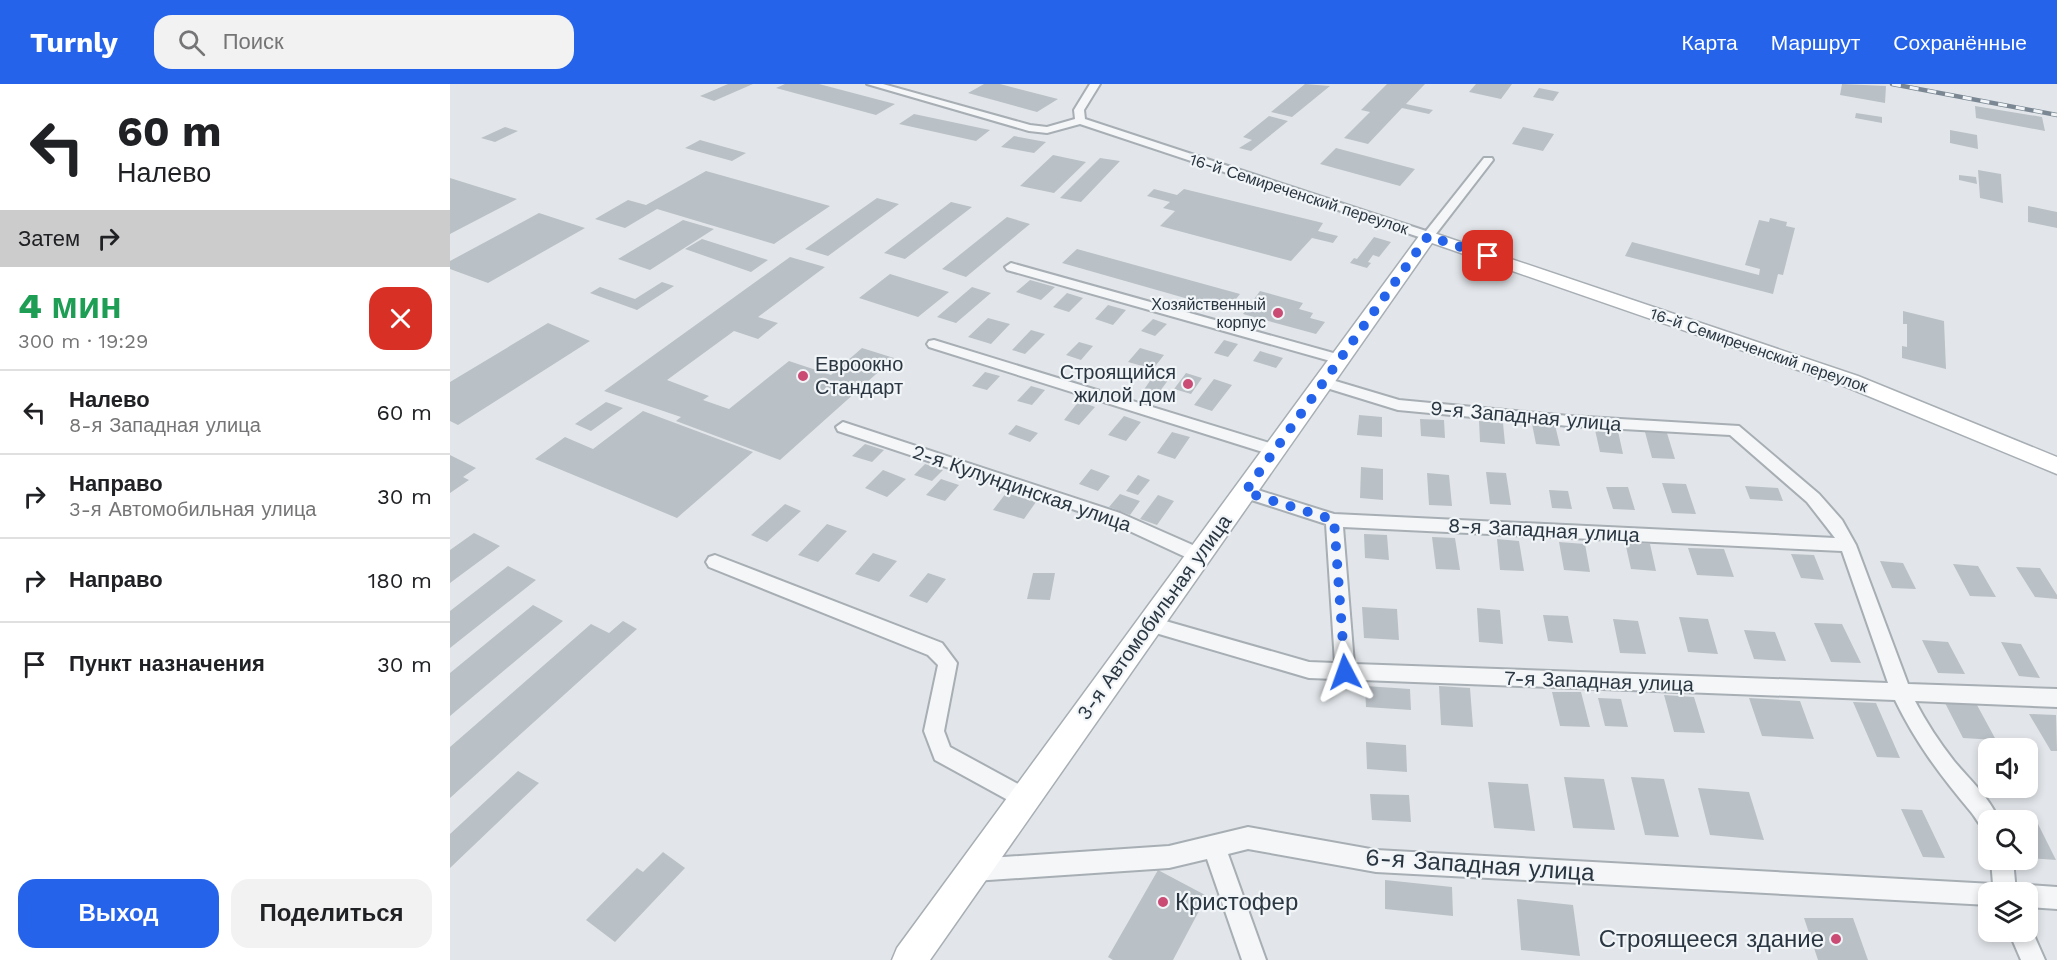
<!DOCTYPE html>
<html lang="ru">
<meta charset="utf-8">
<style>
:root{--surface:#fff;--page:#f2f2f2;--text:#202124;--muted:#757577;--line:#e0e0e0;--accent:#2563eb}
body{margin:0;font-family:"Work Sans",sans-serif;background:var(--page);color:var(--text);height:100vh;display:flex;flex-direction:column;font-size:22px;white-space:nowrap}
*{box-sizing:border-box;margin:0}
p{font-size:20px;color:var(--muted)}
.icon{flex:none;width:33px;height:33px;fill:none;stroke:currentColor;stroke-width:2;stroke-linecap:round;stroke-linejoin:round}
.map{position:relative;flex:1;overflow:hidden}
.drawer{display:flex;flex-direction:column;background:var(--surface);width:450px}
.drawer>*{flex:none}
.guide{background:#fff;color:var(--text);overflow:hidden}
.fabs{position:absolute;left:1528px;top:654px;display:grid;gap:12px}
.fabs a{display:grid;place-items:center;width:60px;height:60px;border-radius:12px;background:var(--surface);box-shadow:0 3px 9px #0003;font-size:30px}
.pin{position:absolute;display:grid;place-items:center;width:51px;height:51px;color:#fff;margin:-26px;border-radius:12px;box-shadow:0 3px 9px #0006}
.me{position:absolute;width:66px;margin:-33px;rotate:356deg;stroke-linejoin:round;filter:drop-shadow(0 0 4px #0008)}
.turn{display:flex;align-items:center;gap:21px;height:126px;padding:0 18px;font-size:27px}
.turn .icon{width:78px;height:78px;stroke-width:2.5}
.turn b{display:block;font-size:42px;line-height:51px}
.then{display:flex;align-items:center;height:57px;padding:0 18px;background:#0003;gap:12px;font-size:22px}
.round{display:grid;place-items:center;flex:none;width:63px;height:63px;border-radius:18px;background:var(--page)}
.head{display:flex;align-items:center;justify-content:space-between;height:102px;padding:0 18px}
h1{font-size:36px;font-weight:800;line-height:45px;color:#1e9e55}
.action{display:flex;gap:12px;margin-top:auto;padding:12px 18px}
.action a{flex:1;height:69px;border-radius:18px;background:var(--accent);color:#fff;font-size:24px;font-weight:800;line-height:69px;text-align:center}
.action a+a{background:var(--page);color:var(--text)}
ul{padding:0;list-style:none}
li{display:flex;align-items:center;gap:18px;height:84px;padding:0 18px;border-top:2px solid var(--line)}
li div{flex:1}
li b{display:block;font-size:22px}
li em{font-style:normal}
header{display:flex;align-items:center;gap:36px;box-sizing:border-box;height:84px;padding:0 30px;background:var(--accent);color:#fff}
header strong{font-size:28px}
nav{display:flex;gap:33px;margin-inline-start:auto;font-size:21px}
.search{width:420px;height:54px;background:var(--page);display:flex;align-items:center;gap:15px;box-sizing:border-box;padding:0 21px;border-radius:18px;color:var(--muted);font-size:22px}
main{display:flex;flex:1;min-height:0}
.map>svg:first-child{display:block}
</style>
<header>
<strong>Turnly</strong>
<div class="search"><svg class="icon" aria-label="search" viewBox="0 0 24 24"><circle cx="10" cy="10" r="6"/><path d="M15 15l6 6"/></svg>Поиск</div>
<nav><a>Карта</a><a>Маршрут</a><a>Сохранённые</a></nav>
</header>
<main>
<section class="drawer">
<div class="guide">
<div class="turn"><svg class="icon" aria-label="left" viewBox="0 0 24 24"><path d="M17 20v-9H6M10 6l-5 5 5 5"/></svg><div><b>60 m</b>Налево</div></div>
<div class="then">Затем<svg class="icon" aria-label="right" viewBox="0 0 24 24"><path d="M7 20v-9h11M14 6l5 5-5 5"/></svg></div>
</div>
<div class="head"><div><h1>4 мин</h1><p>300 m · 19:29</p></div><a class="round" style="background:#d93025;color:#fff"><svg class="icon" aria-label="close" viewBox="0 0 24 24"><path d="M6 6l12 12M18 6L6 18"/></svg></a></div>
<ul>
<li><svg class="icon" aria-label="left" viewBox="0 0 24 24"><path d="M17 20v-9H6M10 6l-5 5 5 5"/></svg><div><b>Налево</b><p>8-я Западная улица</p></div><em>60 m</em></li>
<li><svg class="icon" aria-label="right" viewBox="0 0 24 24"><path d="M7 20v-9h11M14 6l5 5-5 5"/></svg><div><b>Направо</b><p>3-я Автомобильная улица</p></div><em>30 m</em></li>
<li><svg class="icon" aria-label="right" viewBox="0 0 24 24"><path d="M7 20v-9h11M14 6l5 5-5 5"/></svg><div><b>Направо</b></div><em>180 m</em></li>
<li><svg class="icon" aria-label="arrive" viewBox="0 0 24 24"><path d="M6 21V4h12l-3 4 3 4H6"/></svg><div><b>Пункт назначения</b></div><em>30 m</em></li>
</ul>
<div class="action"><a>Выход</a><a>Поделиться</a></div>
</section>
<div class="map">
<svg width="1607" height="876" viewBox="0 0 1607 876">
<rect width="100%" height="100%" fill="#e2e6ea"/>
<path fill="#b9c0c6" d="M278,0H303L264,17L250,12Z
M335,0H369L445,20L426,31L326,4Z
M534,0H550L608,15L587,28L518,9Z
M855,0L880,2L842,33L821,28Z
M937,0H975L956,20L983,26L979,30L952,24L918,60L894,54L920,28L911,26Z
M1026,0H1062L1051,15L1019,8Z
M1392,0L1436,2L1435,19L1390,11Z
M1089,4L1109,8L1103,17L1083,13Z
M1525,22L1592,33L1595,47L1526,34Z
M1406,29L1432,33V39L1405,34Z
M464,30L540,46L526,57L449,40Z
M819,32L838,37L801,67L789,64L802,56L793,53Z
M55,43L68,47L45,58L31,54Z
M1073,43L1104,50L1093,67L1062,60Z
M1500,46L1527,51L1528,65L1500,59Z
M564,52L596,58L584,69L551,63Z
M250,56L296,69L282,77L235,64Z
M886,64L965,85L950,102L870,80Z
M603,71L636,78L604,109L570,102Z
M650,74L670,77L631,118L610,114Z
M1528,86L1551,90L1553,119L1530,114Z
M256,87L380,122L324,160L207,125L175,144L145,135L178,116L196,121Z
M1509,91L1526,93L1527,100L1509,96Z
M0,94L67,115L0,150Z
M704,105L727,111L734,105L873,139L868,147L888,152L883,159L862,154L841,177L710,142L725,127L713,124L720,118L697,112Z
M427,114L449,120L378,172L355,165Z
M501,118L522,123L455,175L434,169Z
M1578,122L1607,128V144L1578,138Z
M89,129L135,144L38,199L0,185V177Z
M557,133L580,140L516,193L492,185Z
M1320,134L1337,138L1336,142L1345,144L1333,191L1328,190L1323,210L1175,172L1182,158L1309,191L1310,185L1295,181L1309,136L1319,138Z
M233,136L264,145L200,186L168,175Z
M924,153L941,158L929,173L923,171L918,178L921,179L917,184L900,179L904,174L907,175Z
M252,155L318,176L301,188L235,165Z
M627,165L790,210L777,226L612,179Z
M340,173L375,183L308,233L328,239L308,255L284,247L217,296L259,312L253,316L279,325L339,277L381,291L412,264L444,274L330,376L226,337L231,333L154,307Z
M440,190L499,208L468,233L409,214Z
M580,196L605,203L591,216L566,208Z
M212,198L224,202L187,226L140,209L150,203L185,215Z
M522,203L541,209L506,239L487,233Z
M810,207L853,219L849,225L863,229L860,234L875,238L866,250L793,230Z
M617,209L633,214L619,228L603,223Z
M658,221L676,226L663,241L645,235Z
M1453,227L1494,237L1496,285L1452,274V262L1457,263V240H1453Z
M538,234L560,240L541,260L518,253Z
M703,235L717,240L705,252L691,247Z
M98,239L140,257L8,341L0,337V298Z
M581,246L595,250L575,270L562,266Z
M774,256L788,260L778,273L764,269Z
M629,258L643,262L631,276L616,271Z
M690,264L714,271L703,285L678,278Z
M810,267L833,274L826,284L803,277Z
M535,288L550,292L537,306L522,302Z
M736,289L752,294L741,310L724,305Z
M704,291L719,295L707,311L693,307Z
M764,295L782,301L762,327L744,321Z
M581,302L595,306L582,321L567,317Z
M629,317L645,323L629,341L614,336Z
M156,318L173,324L141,347L125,340Z
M193,327L303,368L227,434L85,375L115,353L143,365Z
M909,331L932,333V353L907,351Z
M674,332L691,338L676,357L658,351Z
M970,335L994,336L995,354L971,352Z
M1029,337L1053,339L1055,360L1030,358Z
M1082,340L1105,341L1110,362L1086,360Z
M566,341L588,349L580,358L558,350Z
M1145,346L1168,347L1173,370L1150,368Z
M722,348L740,353L725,375L707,369Z
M1195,348L1217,349L1225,375L1202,374Z
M415,360L434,366L422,378L402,372Z
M0,371L26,384L13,393L19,396L0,409Z
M475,380L493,386L482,397L464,391Z
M911,383L933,385V416L910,414Z
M641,385L660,392L648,407L629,400Z
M433,386L456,395L437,413L415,404Z
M1036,388L1056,389L1061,421L1040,420Z
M977,389L999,391L1002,422L979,421Z
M688,391L700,396L688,411L676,407Z
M491,395L509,401L495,417L476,411Z
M1212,399L1236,400L1246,430L1222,429Z
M1295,402L1328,404L1333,417L1300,415Z
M1156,403H1178L1185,426L1163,425Z
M1099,406L1118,407L1122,425L1102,424Z
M556,409L586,418L574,435L543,426Z
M670,410L690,417L680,431L659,423Z
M708,411L724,417L707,441L690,435Z
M335,420L351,427L317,458L301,451Z
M377,440L397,447L368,478L348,471Z
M24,449L50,462L0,499V466Z
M914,450L937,451L939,476L915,474Z
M982,453L1005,454L1010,486L986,485Z
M1047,455L1069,457L1074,487L1050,486Z
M1109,458L1135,460L1140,488L1114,486Z
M1175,458L1200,460L1206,487L1181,485Z
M1238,464L1274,465L1284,493L1247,491Z
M423,469L447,477L429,498L405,490Z
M1341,470L1364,471L1374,496L1351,494Z
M1430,477L1453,479L1466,505L1442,504Z
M1503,480L1528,482L1546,513L1520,512Z
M58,482L86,496L0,564V527Z
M1566,483L1590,484L1607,511V515L1585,513Z
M478,489L496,495L477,519L459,512Z
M583,489H605L600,516L577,515Z
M83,521L113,537L0,632V589Z
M912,523L947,525L949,556L914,554Z
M1027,524L1050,526L1053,560L1029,558Z
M1093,531L1118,532L1123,559L1098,557Z
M1229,533L1258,535L1268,570L1238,568Z
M1163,535L1188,537L1196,570L1170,569Z
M173,537L187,545L0,714V663L141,540L159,549Z
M1364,539L1392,540L1411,579L1381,578Z
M1294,546L1325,548L1336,577L1304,575Z
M1472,556L1498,558L1515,590L1488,589Z
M1551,558L1571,560L1590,594L1569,592Z
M915,602L960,605L961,626L916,623Z
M989,602L1020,604L1023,643L991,641Z
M1102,608H1131L1140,643L1110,642Z
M1214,611L1244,613L1255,649L1224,648Z
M1148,614L1171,615L1178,643L1155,642Z
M1299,614L1350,617L1364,655L1312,652Z
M1403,618L1426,619L1450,674L1427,673Z
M1495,619L1527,621L1546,656L1513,654Z
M1579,630L1606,631L1607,667H1601Z
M916,658L956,661L957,688L917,685Z
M68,687L89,699L0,784V750Z
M1114,693L1154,695L1165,746L1123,744Z
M1181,693L1214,695L1229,753L1195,751Z
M1038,698L1078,700L1085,747L1044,744Z
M1248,704L1299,708L1314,756L1260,751Z
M920,710L959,711L961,738L922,736Z
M1451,725L1472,726L1495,774L1473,773Z
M1551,726L1582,728L1606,776L1578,774V736H1557Z
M213,768L235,784L165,858L136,836L187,784L193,788Z
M708,786L757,812L723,876H663L658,873Z
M935,796L1002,803L1003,832L935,825Z
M1067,815L1123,821L1130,872L1071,866Z
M1354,834H1403L1418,876H1368Z"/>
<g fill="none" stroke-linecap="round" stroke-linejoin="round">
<defs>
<path id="street" d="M417,0H433L580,41L597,43L625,35L624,26L640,0H650L634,26L635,35L976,147L1034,74H1042L1043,76L982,155L978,156L630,40L597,49L579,47Z
M561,179L894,272L896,275L889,279L884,278L557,186L555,183Z
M484,256L829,362L832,366L829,370H819L479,263L477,260L479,257Z
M872,293L949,316L1119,332L1289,342L1369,410L1392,436L1406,461L1458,600L1607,605V623L1465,617C1476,638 1489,658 1504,677C1520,696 1539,713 1549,736H1539V747C1529,743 1527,735 1521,728C1490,691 1466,659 1445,616L859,594L692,545L689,540L692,535L698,532L859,578L885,579L876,440L789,412L787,408L789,404L795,402L884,430L1385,454L1357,418L1280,351L1119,342L948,326L867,301L865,298ZM893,443L1392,467L1438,599L904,580Z
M393,338L670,429L754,466L757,471L754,476L748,478L742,476L658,437L388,347L386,343Z
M265,471L492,559L507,579L494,647L500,663L581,707L584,714L581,721L574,724L567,721L485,676L474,647L488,581L478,571L259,483L256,478L259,473Z
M798,743L926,766L1543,800L1541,776H1563L1566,808H1539V821L926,788L798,765L778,770L816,876H792L757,775L719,784L524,797L516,794L513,786L516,778L524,775L719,762Z
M1578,801L1607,803V825L1578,823V808H1568L1570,804Z
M1578,839L1579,840L1595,876H1571L1559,848H1578Z"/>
<path id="secondary" d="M978,147L1408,292L1607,373V390L1394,302L982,159L480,876H442L447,864L972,148Z"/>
</defs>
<use href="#street" stroke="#a7aeb4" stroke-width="4"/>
<use href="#secondary" stroke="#a7aeb4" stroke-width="3"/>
<use href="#street" fill="#f4f6f8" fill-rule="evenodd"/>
<use href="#secondary" fill="#fff" fill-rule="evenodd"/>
<defs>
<path id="rail" d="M1442,0L1607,31"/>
</defs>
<use href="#rail" stroke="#7b8893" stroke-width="4.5"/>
<use href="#rail" stroke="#f1f5f7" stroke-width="3" stroke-dasharray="9" stroke-linecap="butt"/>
</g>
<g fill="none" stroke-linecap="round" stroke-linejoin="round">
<path stroke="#2563eb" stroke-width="10" stroke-dasharray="0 18" d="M895,588L884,436L795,408L978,152L1038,172"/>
</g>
<g fill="#ca4b74" stroke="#f1f5f7" stroke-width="2">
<circle cx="828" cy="229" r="6"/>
<circle cx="353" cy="292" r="6"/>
<circle cx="738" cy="300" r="6"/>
<circle cx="713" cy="818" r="6"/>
<circle cx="1386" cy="855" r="6"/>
</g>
<g text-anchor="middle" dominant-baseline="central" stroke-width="4.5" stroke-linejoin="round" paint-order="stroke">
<g font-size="16" fill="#2a3641" stroke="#f1f5f7">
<text transform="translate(849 110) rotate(18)">16-й Семиреченский переулок</text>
<text transform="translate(1309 266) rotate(19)">16-й Семиреченский переулок</text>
</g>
<g font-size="16" fill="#2a3641" stroke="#f1f5f7" text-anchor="end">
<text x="816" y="220">Хозяйственный<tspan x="816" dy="18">корпус</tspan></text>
</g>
<g font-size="20" fill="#2a3641" stroke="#f1f5f7" text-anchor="start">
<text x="365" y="280">Евроокно<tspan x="365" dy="23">Стандарт</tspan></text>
<text x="726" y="288" text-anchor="end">Строящийся<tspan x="726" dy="23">жилой дом</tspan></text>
</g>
<g font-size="20" fill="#2a3641" stroke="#f1f5f7">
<text transform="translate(1076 332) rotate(5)">9-я Западная улица</text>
<text transform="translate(572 404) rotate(19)">2-я Кулундинская улица</text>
<text transform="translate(1094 446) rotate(3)">8-я Западная улица</text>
<text transform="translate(704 533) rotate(-54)">3-я Автомобильная улица</text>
<text transform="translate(1149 597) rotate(2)">7-я Западная улица</text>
</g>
<g font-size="24" fill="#2a3641" stroke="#f1f5f7">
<text transform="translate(1030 781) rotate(4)">6-я Западная улица</text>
</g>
<g font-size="24" fill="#2a3641" stroke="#f1f5f7" text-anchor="start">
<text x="725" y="818">Кристофер</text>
<text x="1374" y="855" text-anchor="end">Строящееся здание</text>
</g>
</g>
</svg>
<div class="fabs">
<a><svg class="icon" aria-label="sound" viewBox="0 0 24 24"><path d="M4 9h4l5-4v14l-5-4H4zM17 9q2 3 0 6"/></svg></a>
<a><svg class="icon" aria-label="search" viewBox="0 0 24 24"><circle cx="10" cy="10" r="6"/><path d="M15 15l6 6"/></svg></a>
<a><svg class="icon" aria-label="layers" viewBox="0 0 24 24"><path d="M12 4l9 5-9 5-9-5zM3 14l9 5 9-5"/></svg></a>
</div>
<div class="pin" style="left:1038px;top:172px;background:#d93025"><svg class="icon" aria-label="arrive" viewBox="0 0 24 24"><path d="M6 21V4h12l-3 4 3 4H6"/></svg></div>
<svg class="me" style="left:895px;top:588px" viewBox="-20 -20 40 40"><path d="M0-17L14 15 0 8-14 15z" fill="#2563eb" stroke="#fff" stroke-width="4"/></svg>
</div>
</main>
